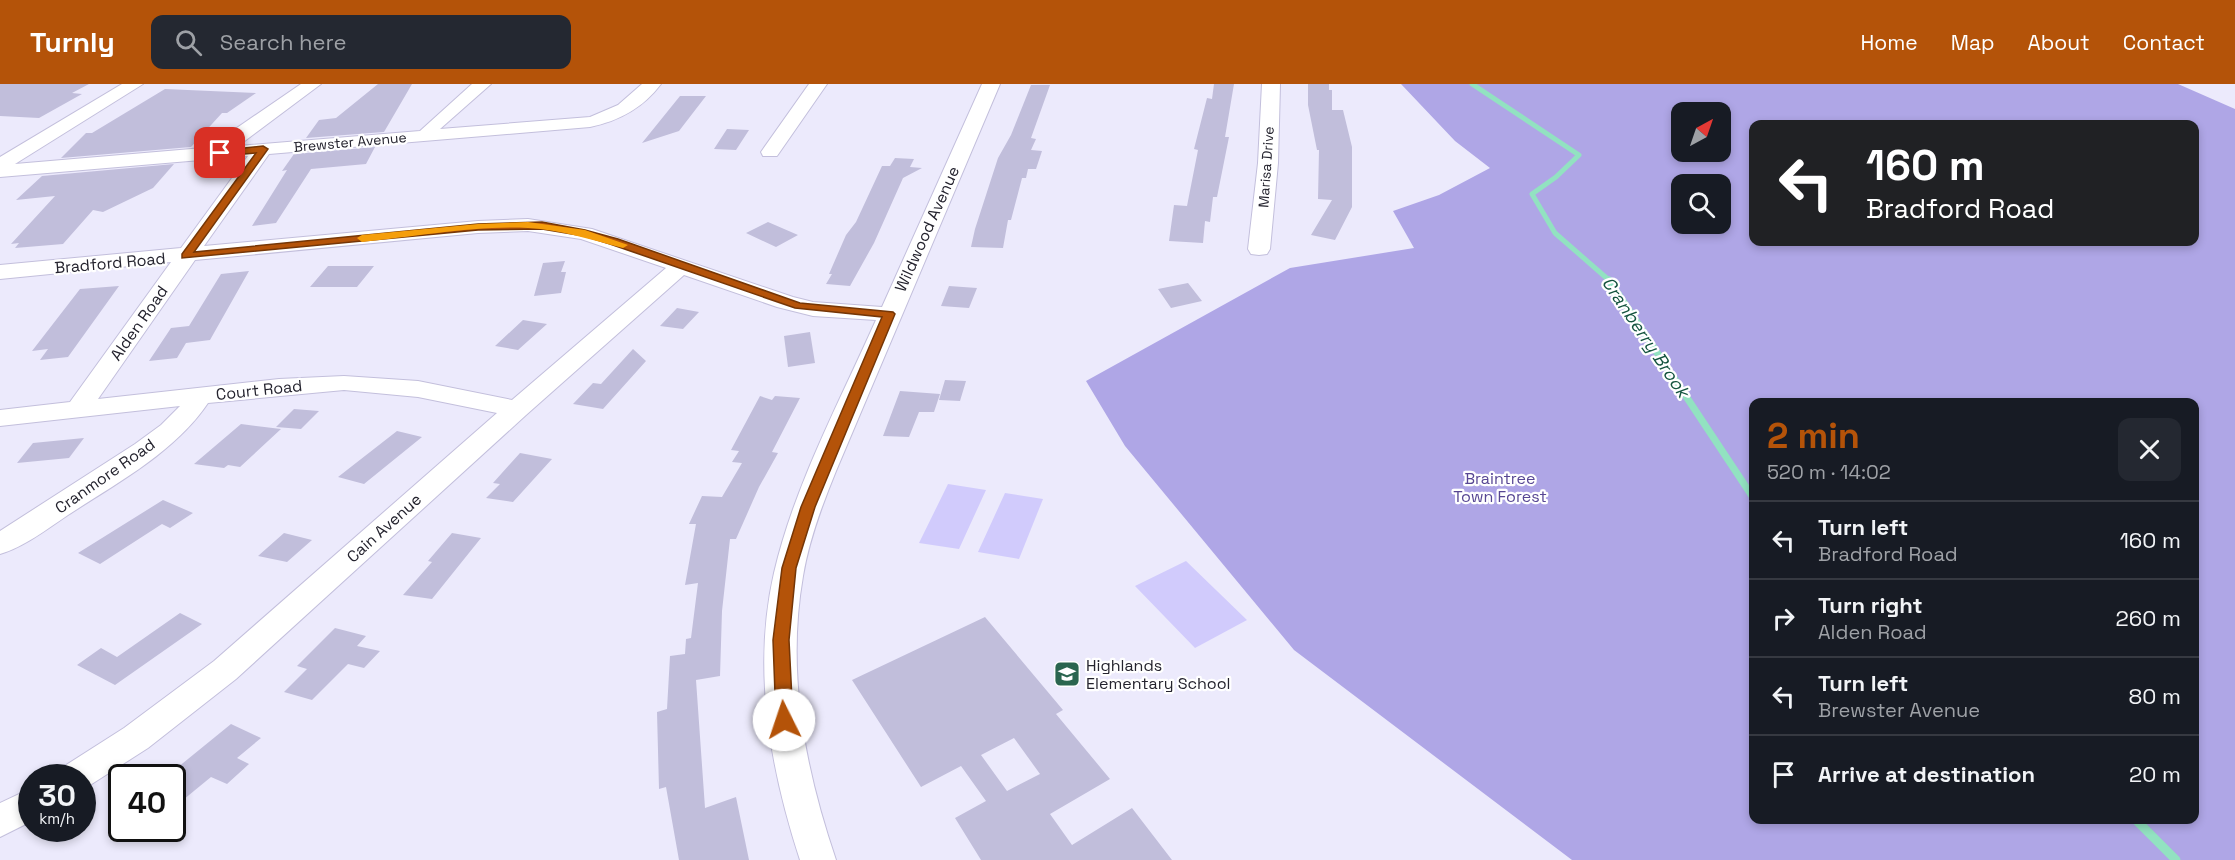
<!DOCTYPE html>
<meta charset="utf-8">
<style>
:root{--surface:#171b24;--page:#242831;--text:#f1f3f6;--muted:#9ea1a6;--line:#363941;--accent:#b45309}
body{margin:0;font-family:"Space Grotesk",sans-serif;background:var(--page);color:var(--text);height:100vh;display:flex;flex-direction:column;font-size:22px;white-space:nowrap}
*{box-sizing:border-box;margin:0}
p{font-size:20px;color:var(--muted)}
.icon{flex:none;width:33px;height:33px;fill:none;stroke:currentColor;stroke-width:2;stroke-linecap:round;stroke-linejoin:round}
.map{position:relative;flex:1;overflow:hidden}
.side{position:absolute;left:1749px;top:314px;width:450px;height:426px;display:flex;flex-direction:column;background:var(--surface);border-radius:12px;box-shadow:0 3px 9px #0003}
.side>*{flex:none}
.guide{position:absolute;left:1749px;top:36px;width:450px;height:126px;border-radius:12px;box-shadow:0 3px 9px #0003;background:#202124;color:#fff;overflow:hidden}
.needle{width:39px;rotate:40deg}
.buttons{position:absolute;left:1671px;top:18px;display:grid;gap:12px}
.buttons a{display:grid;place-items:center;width:60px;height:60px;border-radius:12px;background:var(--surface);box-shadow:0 3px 9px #0003;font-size:30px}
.speed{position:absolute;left:18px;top:680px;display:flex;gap:12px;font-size:30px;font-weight:700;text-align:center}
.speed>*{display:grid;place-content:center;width:78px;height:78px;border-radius:50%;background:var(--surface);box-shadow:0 3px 9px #0003;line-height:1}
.speed small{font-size:15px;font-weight:400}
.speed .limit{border:3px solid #111;border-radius:9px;background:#fff;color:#111}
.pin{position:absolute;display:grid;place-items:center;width:51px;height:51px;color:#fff;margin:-26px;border-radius:12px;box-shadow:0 3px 9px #0006}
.me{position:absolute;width:66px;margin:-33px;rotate:356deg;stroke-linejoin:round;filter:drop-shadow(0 0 4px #0008)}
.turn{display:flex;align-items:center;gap:21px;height:126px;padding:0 18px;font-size:27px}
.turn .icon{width:78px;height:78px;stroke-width:2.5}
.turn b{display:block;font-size:42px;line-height:51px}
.round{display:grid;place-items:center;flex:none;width:63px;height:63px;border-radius:12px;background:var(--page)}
.headline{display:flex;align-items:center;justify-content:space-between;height:102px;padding:0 18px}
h1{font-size:36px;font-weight:700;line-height:45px;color:var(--accent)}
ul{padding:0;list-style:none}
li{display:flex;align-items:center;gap:18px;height:78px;padding:0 18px;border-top:2px solid var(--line)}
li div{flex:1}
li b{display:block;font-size:22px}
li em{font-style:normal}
header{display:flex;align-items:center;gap:36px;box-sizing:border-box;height:84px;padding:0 30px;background:var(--accent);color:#fff}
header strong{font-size:28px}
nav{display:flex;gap:33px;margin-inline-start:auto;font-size:21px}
.search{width:420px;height:54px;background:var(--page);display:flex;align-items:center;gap:15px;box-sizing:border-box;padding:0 21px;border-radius:12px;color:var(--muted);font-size:22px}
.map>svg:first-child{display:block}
</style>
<header>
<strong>Turnly</strong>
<div class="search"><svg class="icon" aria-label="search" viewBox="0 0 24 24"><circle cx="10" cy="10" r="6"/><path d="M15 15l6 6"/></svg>Search here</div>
<nav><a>Home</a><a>Map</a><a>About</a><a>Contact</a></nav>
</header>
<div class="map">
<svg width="2235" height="776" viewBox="0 0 2235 776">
<rect width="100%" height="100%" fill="#eceafc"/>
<path fill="#d1cbfc" d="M948,400L986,406L959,465L919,459Z
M1005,409L1043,415L1019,475L978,468Z
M1186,477L1247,536L1195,564L1135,502Z"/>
<path fill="#afa6e6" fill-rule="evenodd" d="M1401,0H2178L2235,25V776H1572L1294,566L1125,362L1086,297L1290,184L1414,164L1393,127L1439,111L1490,84L1455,57ZM1682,28H1720V68H1682ZM1754,40H2194V158H1754ZM1682,100H1720V140H1682ZM1754,318H2194V735H1754Z"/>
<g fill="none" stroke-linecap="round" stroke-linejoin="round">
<path stroke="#92e2c1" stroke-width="5" d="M1472,0L1579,71L1556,93L1532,110L1555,149L1610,197"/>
<path stroke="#92e2c1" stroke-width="7" d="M1609,196L1754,415"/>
<path stroke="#92e2c1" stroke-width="9" d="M2135,735L2176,776"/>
</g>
<path fill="#c1bedb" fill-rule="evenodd" d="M0,0H89L72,9L82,10L39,34L0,32Z
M378,0H412L384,48L306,54L319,36L336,34Z
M1214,0H1234L1225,53H1229L1217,113H1213L1210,138L1205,137L1203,159L1169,157L1174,121L1187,122L1198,66L1194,65L1207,14L1212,15Z
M1308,0H1329V6H1332V26H1343L1352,63V123L1335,156L1311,151L1332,116L1318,115L1319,66H1317L1308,21Z
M1031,1H1050L1031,54L1036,55L1031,66L1042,67L1036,85H1028L1026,94H1022L1011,136H1008L1003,164L971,163L975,145L998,74L1011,51Z
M165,5L256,9L227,29H222L191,63L61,74L86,49H92Z
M680,12H706L679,47L642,59Z
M727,45L749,46L736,66L714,65Z
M375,63L366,80L311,85L276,139L252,142L287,86L282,87L294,70Z
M895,74L914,75L910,83L922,84L903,94L874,159L850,202L826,200L832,190H829L846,151L856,138L882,82H890Z
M174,80L153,104L103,128L93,126L63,160L15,164L19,159L11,160L55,112L16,116L42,92Z
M768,138L798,151L776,163L746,149Z
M565,177L561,188H566L561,209L534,212L543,179Z
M328,182H374L357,203H310Z
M249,187L210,256L186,259L177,274L149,277L171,244L189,242L221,190Z
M1188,199L1202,217L1171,224L1158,205Z
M119,202L68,273L40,276L48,265L32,267L80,205Z
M949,202L977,204L969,224L941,222Z
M677,224L699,228L683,245L660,242Z
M523,236L547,240L518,266L495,262Z
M810,248L815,279L788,283L784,252Z
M633,265L646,277L603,325L573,320L593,299L601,300Z
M945,296L966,297L960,317L939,316Z
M900,307L940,310L934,328H919L909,353L883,352Z
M760,312L772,316L775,312L800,314L772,368L778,369L759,403L736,455H730L722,527L720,592L696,596L705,724L736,713L749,776H679L666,703L659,705L657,628L667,625L670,572L685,570L686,555L691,554L698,499L685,501L696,440H689L702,412L722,413L742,379L732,378L739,367L731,366Z
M294,325L319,327L301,345L276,343Z
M241,340L281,345L240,383L228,381L224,384L194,380Z
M397,347L422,353L364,400L338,393Z
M84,354L69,374L17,379L33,359Z
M520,369L552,375L513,418L486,414L500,400L493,399Z
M163,416L193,429L170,444L162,440L100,480L78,469Z
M284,449L312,456L287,478L258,472Z
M452,449L481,454L432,515L403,511L432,478L428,477Z
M180,529L202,540L115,601L77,581L101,564L117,573Z
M985,533L1063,626L1056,630L1110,695L1050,730L1072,761L1132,724L1172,776H981L955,734L986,717L961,682L921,703L852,596ZM1014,654L1040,690L1007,707L981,671Z
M335,544L366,552L357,562L380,567L364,584L348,580L312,616L284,608L307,585L297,582Z
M231,640L261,654L237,674L249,680L227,700L211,693L172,725V688Z"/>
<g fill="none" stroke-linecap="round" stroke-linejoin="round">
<defs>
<path id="minor" d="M122,0H143L15,80L215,63L228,50L301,0H321L238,62L420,47L472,0H491L440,45L590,33L618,21L642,0H661C643,24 619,37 590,43L269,70L204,162L478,137L528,135L592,145L793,213L813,218L882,223L982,0H1000L836,387C822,421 809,456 803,492C786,589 805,685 836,776H800C770,684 752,585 774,489C794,402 840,317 876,236L813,232L777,223L684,191L526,331L236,595L148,664L87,703L82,705V693H58L63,683L124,644L214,577L497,329L418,313L344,306L208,319C175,368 117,399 68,431C47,445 24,463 0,470V447L135,360L161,341L180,322L0,342V326L70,318L171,178L0,195V181L181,164L248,72L0,93V73ZM528,147L581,155L666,184L512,316L418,297L344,292L279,295L98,315L195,176L478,149Z
M809,0H827L777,72H763L761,68Z
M1262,0H1280L1278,79L1270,165L1267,170L1259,171L1251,170L1248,165L1258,79Z
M32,704V737L0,753V719Z"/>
</defs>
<use href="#minor" stroke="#c3bfdc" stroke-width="2"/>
<use href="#minor" fill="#fff" fill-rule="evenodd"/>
</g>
<path fill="#b45309" stroke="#753606" stroke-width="1.5" d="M263,62L268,65L194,168L478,140L542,138L585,146L618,155L800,219L893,228L895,230L815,423L796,484L789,556L793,636L790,640L784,642L779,640L776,636L773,556L782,484L801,423L882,233L795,224L610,160L584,152L542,145L478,146L182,174V170L256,69L220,72L217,71V67Z"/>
<path fill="#f59e0b" d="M528,138L585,146L628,161L623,164C592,156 561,146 528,144C478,141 413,153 362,158L357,154L362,151L478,140Z"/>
<defs>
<symbol id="school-square" viewBox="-11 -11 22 22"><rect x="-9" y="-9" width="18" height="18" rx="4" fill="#2a654f" stroke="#fff"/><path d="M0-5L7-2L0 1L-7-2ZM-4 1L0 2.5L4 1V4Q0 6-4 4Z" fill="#fff"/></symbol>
</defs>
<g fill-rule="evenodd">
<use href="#school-square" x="1052" y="575" width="30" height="30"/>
</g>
<g text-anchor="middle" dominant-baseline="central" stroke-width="4.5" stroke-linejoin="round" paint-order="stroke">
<g font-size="14" fill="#24232e" stroke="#fff">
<text transform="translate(350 58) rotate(-5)">Brewster Avenue</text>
<text transform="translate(1266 83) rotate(-86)">Marisa Drive</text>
</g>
<g font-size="16" fill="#24232e" stroke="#fff">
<text transform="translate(927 145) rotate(-66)">Wildwood Avenue</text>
<text transform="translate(110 179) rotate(-5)">Bradford Road</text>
<text transform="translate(139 239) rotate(-55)">Alden Road</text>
<text transform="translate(259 306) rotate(-6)">Court Road</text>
<text transform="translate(105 392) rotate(-35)">Cranmore Road</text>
<text transform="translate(384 444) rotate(-42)">Cain Avenue</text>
</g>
<g font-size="16" fill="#574693" stroke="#fff">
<text x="1500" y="394">Braintree<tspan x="1500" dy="18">Town Forest</tspan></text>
</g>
<g font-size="16" fill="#24232e" stroke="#fff" text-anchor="start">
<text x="1086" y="581">Highlands<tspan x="1086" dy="18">Elementary School</tspan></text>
</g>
<g font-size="18" font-style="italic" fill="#14543f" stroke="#fff">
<text transform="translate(1646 253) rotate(56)">Cranberry Brook</text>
</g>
</g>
</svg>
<div class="buttons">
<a><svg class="needle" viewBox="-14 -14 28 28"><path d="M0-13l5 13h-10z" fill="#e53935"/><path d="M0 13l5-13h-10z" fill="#9ea1a6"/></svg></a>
<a><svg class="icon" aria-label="search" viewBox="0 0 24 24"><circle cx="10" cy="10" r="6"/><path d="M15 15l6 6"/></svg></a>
</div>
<div class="speed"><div>30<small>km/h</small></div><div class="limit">40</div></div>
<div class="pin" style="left:220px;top:69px;background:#d93025"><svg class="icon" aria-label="arrive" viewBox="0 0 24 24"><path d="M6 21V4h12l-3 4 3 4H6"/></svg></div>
<svg class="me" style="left:784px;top:636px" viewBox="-20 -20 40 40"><circle r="19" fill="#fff"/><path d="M0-13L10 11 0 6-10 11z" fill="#b45309"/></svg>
<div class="guide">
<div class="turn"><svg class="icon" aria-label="left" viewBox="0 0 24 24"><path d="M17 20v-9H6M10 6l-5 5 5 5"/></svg><div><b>160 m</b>Bradford Road</div></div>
</div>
<section class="side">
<div class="headline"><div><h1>2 min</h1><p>520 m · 14:02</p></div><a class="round"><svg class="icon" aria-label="close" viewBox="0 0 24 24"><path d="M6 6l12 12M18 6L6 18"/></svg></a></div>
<ul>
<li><svg class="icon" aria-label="left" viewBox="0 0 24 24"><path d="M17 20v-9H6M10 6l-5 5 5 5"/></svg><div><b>Turn left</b><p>Bradford Road</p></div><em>160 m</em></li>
<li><svg class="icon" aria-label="right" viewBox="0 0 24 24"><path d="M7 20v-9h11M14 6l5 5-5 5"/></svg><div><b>Turn right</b><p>Alden Road</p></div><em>260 m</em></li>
<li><svg class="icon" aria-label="left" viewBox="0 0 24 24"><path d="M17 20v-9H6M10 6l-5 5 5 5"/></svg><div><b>Turn left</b><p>Brewster Avenue</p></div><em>80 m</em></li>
<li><svg class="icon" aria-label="arrive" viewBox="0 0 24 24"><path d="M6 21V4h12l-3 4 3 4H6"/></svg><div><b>Arrive at destination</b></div><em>20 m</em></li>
</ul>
</section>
</div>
